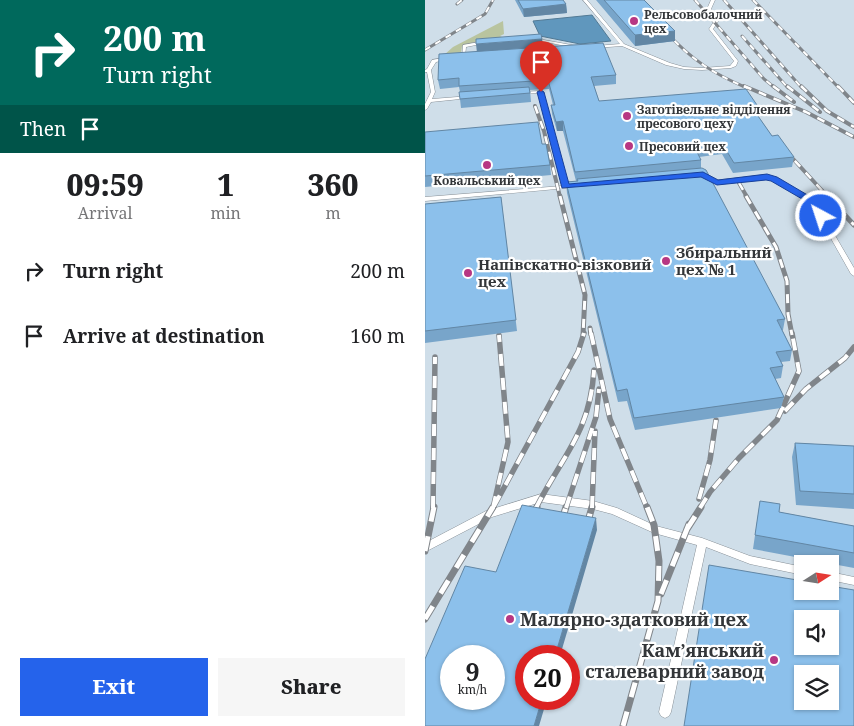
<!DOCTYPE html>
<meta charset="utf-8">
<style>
:root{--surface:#fff;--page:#f6f6f6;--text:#202124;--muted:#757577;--accent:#2563eb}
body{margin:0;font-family:"Noto Serif",serif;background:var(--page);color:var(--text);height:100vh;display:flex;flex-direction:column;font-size:19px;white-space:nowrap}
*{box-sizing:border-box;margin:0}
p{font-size:16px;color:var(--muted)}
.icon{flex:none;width:28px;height:28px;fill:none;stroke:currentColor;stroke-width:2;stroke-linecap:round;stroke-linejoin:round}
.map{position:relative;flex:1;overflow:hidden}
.details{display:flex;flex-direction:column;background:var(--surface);width:425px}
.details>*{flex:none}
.banner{background:#00695c;color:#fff;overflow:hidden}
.needle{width:32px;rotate:78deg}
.fabs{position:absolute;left:369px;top:555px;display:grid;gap:10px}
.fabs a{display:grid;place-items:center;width:45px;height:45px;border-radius:0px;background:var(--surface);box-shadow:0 1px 4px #0004;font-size:25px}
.speed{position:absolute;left:15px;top:645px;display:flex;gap:10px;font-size:25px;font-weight:700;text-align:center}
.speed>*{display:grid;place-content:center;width:65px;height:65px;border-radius:50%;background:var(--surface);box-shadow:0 1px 4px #0004;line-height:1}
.speed small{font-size:12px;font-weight:400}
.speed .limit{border:8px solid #d22;background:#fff;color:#111}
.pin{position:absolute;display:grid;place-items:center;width:42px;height:42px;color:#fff;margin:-51px -21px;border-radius:50% 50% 50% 0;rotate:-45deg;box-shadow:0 0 5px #0007}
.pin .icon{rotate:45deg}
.me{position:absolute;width:55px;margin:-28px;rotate:320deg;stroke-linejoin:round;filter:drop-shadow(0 0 4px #0008)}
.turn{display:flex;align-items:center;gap:18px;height:105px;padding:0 20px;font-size:22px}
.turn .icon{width:65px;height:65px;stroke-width:2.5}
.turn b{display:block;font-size:35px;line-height:42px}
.then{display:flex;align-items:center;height:48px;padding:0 20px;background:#0003;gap:10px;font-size:19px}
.eta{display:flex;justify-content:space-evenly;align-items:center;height:85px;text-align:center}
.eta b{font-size:30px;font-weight:800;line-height:35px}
.button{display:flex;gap:10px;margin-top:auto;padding:10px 20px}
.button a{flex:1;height:58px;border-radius:0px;background:var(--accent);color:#fff;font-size:20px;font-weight:800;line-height:58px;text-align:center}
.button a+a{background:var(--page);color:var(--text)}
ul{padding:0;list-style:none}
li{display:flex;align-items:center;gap:15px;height:65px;padding:0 20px}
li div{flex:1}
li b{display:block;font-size:19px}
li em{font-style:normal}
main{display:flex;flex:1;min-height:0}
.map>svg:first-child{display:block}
</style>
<main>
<section class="details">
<div class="banner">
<div class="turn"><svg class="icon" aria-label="right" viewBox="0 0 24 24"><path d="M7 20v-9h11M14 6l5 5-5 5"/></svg><div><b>200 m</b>Turn right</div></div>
<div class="then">Then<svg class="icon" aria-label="arrive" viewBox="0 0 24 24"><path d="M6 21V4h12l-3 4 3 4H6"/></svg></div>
</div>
<div class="eta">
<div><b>09:59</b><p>Arrival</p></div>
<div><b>1</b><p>min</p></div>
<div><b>360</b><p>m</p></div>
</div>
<ul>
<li><svg class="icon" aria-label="right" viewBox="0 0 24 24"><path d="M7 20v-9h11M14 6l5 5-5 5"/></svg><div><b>Turn right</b></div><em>200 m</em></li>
<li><svg class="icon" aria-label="arrive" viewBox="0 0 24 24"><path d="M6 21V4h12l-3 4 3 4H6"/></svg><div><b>Arrive at destination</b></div><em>160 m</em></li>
</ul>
<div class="button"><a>Exit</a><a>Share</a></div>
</section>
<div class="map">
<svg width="429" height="726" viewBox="0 0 429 726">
<rect width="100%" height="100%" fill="#e2eaf1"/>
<path fill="#cfdee9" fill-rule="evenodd" d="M0,0H429V726H0ZM378,564H405V591H378ZM378,619H405V646H378ZM26,656H69V699H26ZM101,656H144V699H101ZM378,674H405V701H378Z"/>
<path fill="#b9c49f" d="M78,21L79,34L75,36L79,38L80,40L50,42L37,46L36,54L19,55L28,47Z"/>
<path fill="#6097bd" stroke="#527a95" d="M167,15L186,41L155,44L115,36L108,21Z"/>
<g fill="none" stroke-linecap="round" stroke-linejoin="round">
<defs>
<path id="service" d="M158,0H162L199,44L245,63L259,67L277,68L305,66L309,61L284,29L290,20L282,9L286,0H290L286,9L294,20L288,29L313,61L311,66L306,68L277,70L259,69L241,65L197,46L169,48V46H170L195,44Z
M108,38L152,46L154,47L152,48L109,40H108Z
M60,41L62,42L61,43L41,47L40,57L37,58L38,45Z
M24,57L26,58L25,59L11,62L6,70L10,92L7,99L45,96L47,97L45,98L6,102L2,109L0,110V104L6,92L2,72H0V70L2,69L7,60Z
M116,91L118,92L142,185H153V187L0,201V197L137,186L114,93L96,94L94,93L96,92Z
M279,173L293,180L341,175L351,178L390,201L429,268V276L426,274L386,203L347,180L341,179L292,184L277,176L276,175Z
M116,494L168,501L192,508L231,526L277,538L325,556L378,567V575L325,564L281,547L246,712L244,716L240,718L236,716L234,712L272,545L229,533L187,514L168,509L116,502L67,517L0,552V543L61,511Z
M405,572L429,577V585L405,580Z"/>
</defs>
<use href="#service" stroke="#889097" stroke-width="1"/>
<use href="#service" fill="#fff" fill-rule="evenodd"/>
<defs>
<path id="rail-far4" d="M270,0L339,79L350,88
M299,0L377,88
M328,0L414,88
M32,4L37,0
M241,32C267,60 287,73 322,88
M317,36L363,88
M0,50L60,14L68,0"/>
<path id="rail-far3" d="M319,86L381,112L429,137
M348,86L369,102
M362,86L395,112
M376,86L402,111L429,127
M413,86L429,103
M110,106L119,131L135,197
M359,149L403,197
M314,183L322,197"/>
<path id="rail-far2" d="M135,196L160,295L158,335
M321,196L351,247L362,281L363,314L367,335
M402,196L429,225
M165,328L166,335"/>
<path id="rail-far1" d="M166,333L185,419L222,508
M360,411L381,389L420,358L429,347
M274,499L285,460L291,420
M69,506L153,352L159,333
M8,508L10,357
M68,508L83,442L74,335
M111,508C137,456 165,433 169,370
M141,508L171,417L174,389
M167,508L170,431
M275,508L285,492L314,458L352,420L374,371L367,333"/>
<path id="rail" d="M107,518L112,507
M136,523L141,507
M161,528L167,507
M262,529L276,507
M0,551L9,507
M236,594L264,524
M0,619L68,507
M198,726L233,601L234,561L229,525L222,507"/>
</defs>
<use href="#rail-far4" stroke="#80858a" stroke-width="3"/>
<use href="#rail-far3" stroke="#80858a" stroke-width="4"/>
<use href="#rail-far2" stroke="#80858a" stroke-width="5"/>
<use href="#rail-far1" stroke="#80858a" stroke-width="5.5"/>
<use href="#rail" stroke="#80858a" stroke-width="7"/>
<use href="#rail-far4" stroke="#fff" stroke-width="2" stroke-dasharray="6" stroke-linecap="butt"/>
<use href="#rail-far3" stroke="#fff" stroke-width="2.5" stroke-dasharray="8" stroke-linecap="butt"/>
<use href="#rail-far2" stroke="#fff" stroke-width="3" stroke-dasharray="9" stroke-linecap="butt"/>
<use href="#rail-far1" stroke="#fff" stroke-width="4" stroke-dasharray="12" stroke-linecap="butt"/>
<use href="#rail" stroke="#fff" stroke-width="5" stroke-dasharray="15" stroke-linecap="butt"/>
</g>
<path fill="#78a5ca" d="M90,0H138L141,4L142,13L99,17Z
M171,0H219L250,31V41L210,46Z
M117,39L118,47L191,75V84L169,86L174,101L332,105L331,113L347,136L369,157L367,167L308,173L297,154L274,157L276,160V168L360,319L358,330H357L367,350L365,361L356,362L358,366L356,378L350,379L359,397L356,408L210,430L202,401L193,402L142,193L141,182L151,181L138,131H132L127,114L126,105H128L124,89L105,90L106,102L36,108L35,99V92L34,87L15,89L13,80L52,51Z
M0,132L117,144L125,165L126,175L0,187Z
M76,197L92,331L0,343V204Z
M370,443L429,446V509L371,505L367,457Z
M335,501L354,512L429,526V568L328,549Z"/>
<path fill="#6286a4" d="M141,4L142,13L99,17L98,9Z
M250,31V41L210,46V35Z
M117,39L118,48L52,53L51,44Z
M138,121V131H132L131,122Z
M171,518L172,530L135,656H130Z
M117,699H122L114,726H109Z"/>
<path fill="#8cc0eb" stroke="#6286a4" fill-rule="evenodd" d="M93,0H138L141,4L98,9Z
M179,0H219L250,31L210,35Z
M116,34L117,39L51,44V39Z
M178,43L191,75L166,77L174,101L321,89L332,105L326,106L347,136L353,135L369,157L309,163L298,145L273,147L275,151L272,152L276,160L150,172L138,121L131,122L126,105H130L123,80L34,86V78L13,80L14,54Z
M104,87L105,93L35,99L34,92Z
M113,122L117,144H121L125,165L0,176V132Z
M277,168L281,170L360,319L352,320L367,350L351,352L358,366L345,368L359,397L209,418L202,389L192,391L141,182L153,181L152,179Z
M76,197L91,320L0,331V204Z
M370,443L429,446V494L375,491Z
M335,501L355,504L354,512L429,526V553L330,535Z
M97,505L171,518L130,656H101V699H117L109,726H0V659L40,566L71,572ZM26,656H69V699H26Z
M284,565L378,581V591H405V586L429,590V726H259ZM378,619H405V646H378ZM378,674H405V701H378Z"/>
<path fill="#2563eb" stroke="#184099" d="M116,90L119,92L144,184L278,172L293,180L342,174L352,177L391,200L400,216L396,219L393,218L384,203L346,181L341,180L292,185L276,177L137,188L112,92Z"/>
<g fill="#b73783" stroke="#fff" stroke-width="2">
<circle cx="209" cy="21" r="5"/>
<circle cx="202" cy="116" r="5"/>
<circle cx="204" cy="146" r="5"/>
<circle cx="62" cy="165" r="5"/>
<circle cx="241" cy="261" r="5"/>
<circle cx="43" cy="273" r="5"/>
<circle cx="85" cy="619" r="5"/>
<circle cx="349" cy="660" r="5"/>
</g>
<g text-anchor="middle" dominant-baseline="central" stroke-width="4.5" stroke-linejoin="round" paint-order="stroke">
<g font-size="12" font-weight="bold" fill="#333639" stroke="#fff" text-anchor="start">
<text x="219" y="14">Рельсовобалочний<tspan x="219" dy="14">цех</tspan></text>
<text x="212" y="109">Заготівельне відділення<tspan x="212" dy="14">пресового цеху</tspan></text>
<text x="214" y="146">Пресовий цех</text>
<text x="62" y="180" text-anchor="middle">Ковальський цех</text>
</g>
<g font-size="15" font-weight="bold" fill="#333639" stroke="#fff" text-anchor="start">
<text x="251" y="252">Збиральний<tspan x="251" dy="17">цех № 1</tspan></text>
<text x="53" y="264">Напівскатно-візковий<tspan x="53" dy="17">цех</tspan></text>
</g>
<g font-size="18" font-weight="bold" fill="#333639" stroke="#fff" text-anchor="start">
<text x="95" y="619">Малярно-здатковий цех</text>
<text x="339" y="650" text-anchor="end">Кам’янський<tspan x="339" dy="21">сталеварний завод</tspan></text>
</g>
</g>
</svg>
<div class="fabs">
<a><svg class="needle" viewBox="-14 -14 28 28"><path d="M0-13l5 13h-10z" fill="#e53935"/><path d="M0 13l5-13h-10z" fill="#757577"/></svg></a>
<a><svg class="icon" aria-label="sound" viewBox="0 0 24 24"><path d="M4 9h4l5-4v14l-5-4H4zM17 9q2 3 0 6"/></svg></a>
<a><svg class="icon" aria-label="layers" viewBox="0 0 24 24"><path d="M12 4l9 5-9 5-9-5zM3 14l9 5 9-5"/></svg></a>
</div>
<div class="speed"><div>9<small>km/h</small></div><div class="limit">20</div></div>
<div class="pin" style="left:116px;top:92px;background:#d93025"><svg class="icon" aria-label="arrive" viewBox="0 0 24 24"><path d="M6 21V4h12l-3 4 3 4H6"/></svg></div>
<svg class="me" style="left:396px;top:216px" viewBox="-20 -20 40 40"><circle r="17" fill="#2563eb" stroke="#fff" stroke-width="3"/><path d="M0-11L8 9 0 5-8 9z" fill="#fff"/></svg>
</div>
</main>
